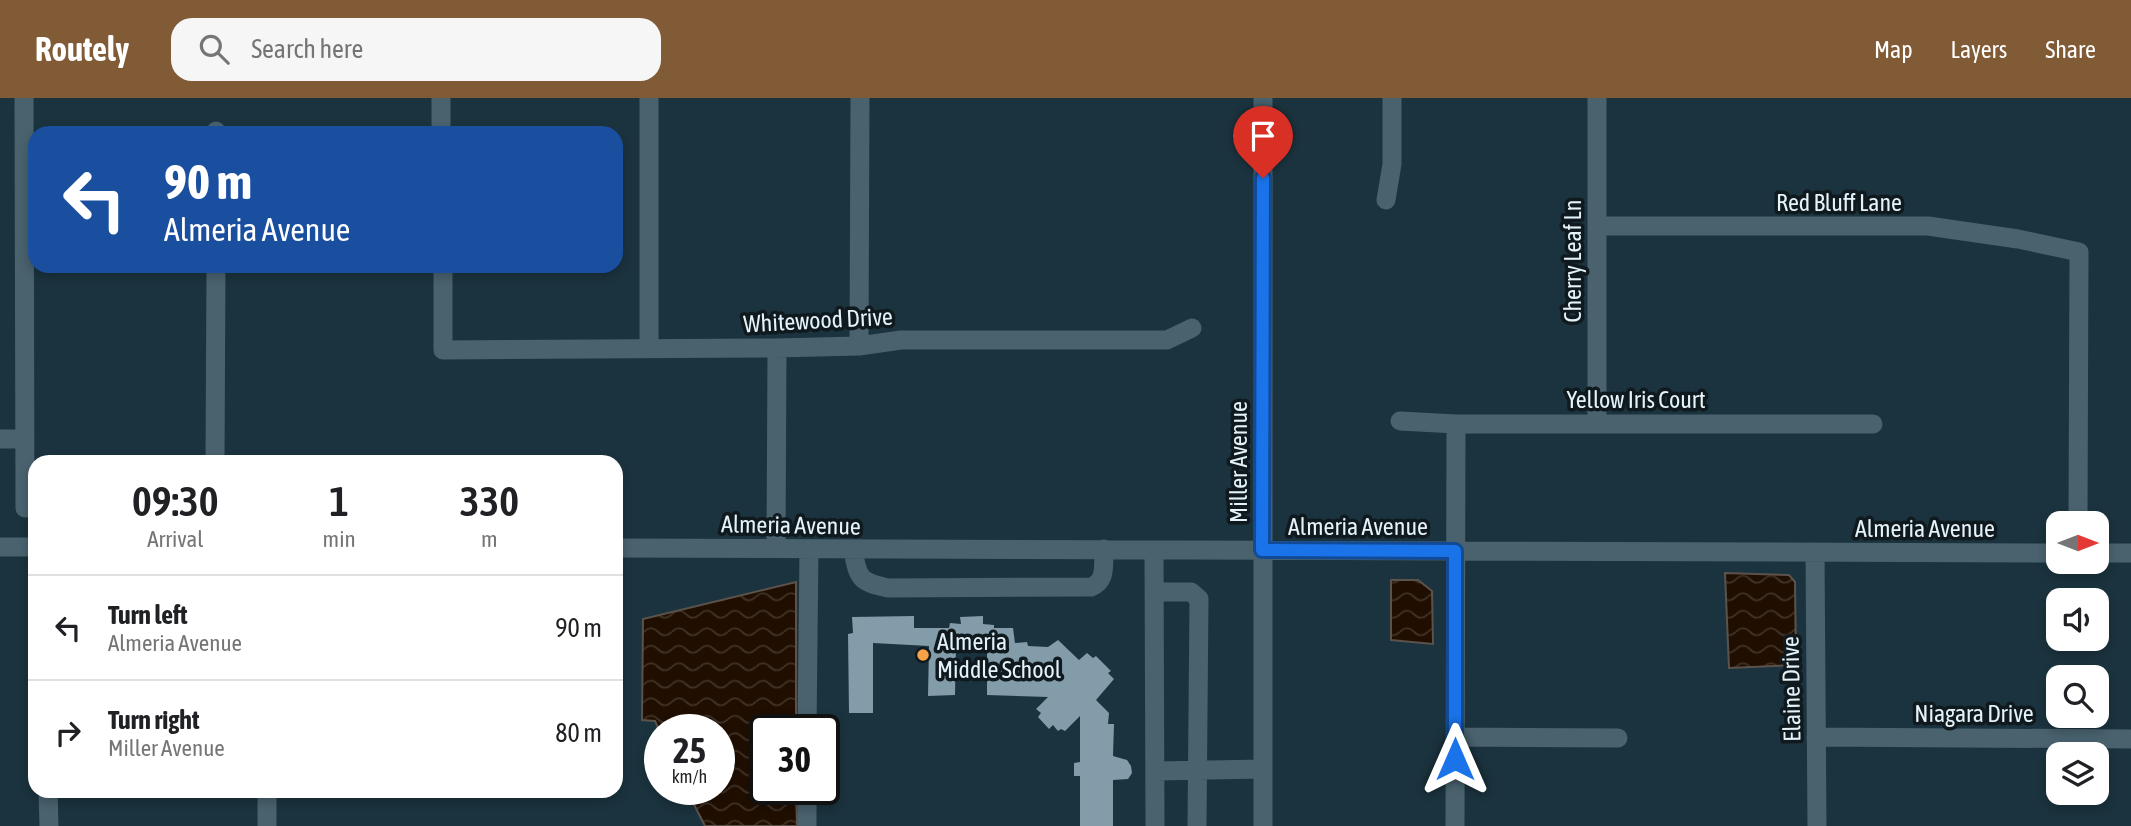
<!DOCTYPE html>
<style>
:root{--surface:#fff;--page:#f6f6f6;--text:#202124;--muted:#757577;--line:#e0e0e0;--accent:#815b35}
body{margin:0;font-family:"Asap Condensed",sans-serif;background:var(--page);color:var(--text);height:100vh;display:flex;flex-direction:column;font-size:26px;white-space:nowrap}
*{box-sizing:border-box;margin:0}
p{font-size:23px;color:var(--muted)}
.icon{flex:none;width:38px;height:38px;fill:none;stroke:currentColor;stroke-width:2;stroke-linecap:round;stroke-linejoin:round}
.map{position:relative;flex:1;overflow:hidden}
.details{position:absolute;left:28px;top:357px;width:595px;height:343px;display:flex;flex-direction:column;background:var(--surface);border-radius:21px;box-shadow:0 4px 10px #0003}
.details>*{flex:none}
.top-card{position:absolute;left:28px;top:28px;width:595px;height:147px;border-radius:21px;box-shadow:0 4px 10px #0003;background:#1a4fa0;color:#fff;overflow:hidden}
.needle{width:46px;rotate:90deg}
.tools{position:absolute;left:2046px;top:413px;display:grid;gap:14px}
.tools a{display:grid;place-items:center;width:63px;height:63px;border-radius:14px;background:var(--surface);box-shadow:0 4px 10px #0003;font-size:35px}
.speed{position:absolute;left:644px;top:616px;display:flex;gap:14px;font-size:35px;font-weight:700;text-align:center}
.speed>*{display:grid;place-content:center;width:91px;height:91px;border-radius:50%;background:var(--surface);box-shadow:0 4px 10px #0003;line-height:1}
.speed small{font-size:18px;font-weight:400}
.speed .limit{border:4px solid #111;border-radius:10px;background:#fff;color:#111}
.pin{position:absolute;display:grid;place-items:center;width:60px;height:60px;color:#fff;margin:-72px -30px;border-radius:50% 50% 50% 0;rotate:-45deg;box-shadow:0 0 7px #0007}
.pin .icon{rotate:45deg}
.me{position:absolute;width:77px;margin:-38px;rotate:0deg;stroke-linejoin:round;filter:drop-shadow(0 0 5px #0008)}
.turn{display:flex;align-items:center;gap:24px;height:147px;padding:0 21px;font-size:32px}
.turn .icon{width:91px;height:91px;stroke-width:2.5}
.turn b{display:block;font-size:49px;line-height:60px}
.eta{display:flex;justify-content:space-evenly;align-items:center;height:119px;text-align:center}
.eta b{font-size:42px;font-weight:600;line-height:49px}
ul{padding:0;list-style:none}
li{display:flex;align-items:center;gap:21px;height:105px;padding:0 21px;border-top:2px solid var(--line)}
li div{flex:1}
li b{display:block;font-size:26px}
li em{font-style:normal}
header{display:flex;align-items:center;gap:42px;box-sizing:border-box;height:98px;padding:0 35px;background:var(--accent);color:#fff}
header strong{font-size:33px}
nav{display:flex;gap:38px;margin-inline-start:auto;font-size:24px}
.search{width:490px;height:63px;background:var(--page);display:flex;align-items:center;gap:18px;box-sizing:border-box;padding:0 24px;border-radius:21px;color:var(--muted);font-size:26px}
.map>svg:first-child{display:block}
</style>
<header>
<strong>Routely</strong>
<div class="search"><svg class="icon" aria-label="search" viewBox="0 0 24 24"><circle cx="10" cy="10" r="6"/><path d="M15 15l6 6"/></svg>Search here</div>
<nav><a>Map</a><a>Layers</a><a>Share</a></nav>
</header>
<div class="map">
<svg width="2131" height="728" viewBox="0 0 2131 728">
<defs>
<pattern id="water-waves" width="16" height="10" patternUnits="userSpaceOnUse" patternTransform="scale(1.75)"><rect width="16" height="10" fill="#200f01"/><path d="M0 5q4-4 8 0t8 0" fill="none" stroke="#403227"/></pattern>
</defs>
<rect width="100%" height="100%" fill="#1b333e"/>
<path fill="url(#water-waves)" stroke="#5b534b" stroke-width="2" d="M1725,475L1789,477L1795,484L1796,567L1729,570Z
M1391,482H1418L1432,493L1433,546L1391,542Z
M796,484V632H765V691H796L797,728H705L686,691H719V632H660V634L655,623L642,622L643,521Z"/>
<path fill="#829ca9" d="M914,518V530H949L950,525L961,526L960,519L983,518V526L994,527V530H1013L1015,545L1027,544L1028,548L1048,549L1058,542L1079,562L1087,555L1093,560L1096,558L1111,573L1108,575L1114,581L1096,602L1109,615L1108,626H1114L1113,658L1127,662L1131,668L1132,675L1128,681L1113,682V728H1080V678H1074V665L1080,664V618L1065,633L1061,631L1058,633L1053,627L1049,631L1038,619L1041,615L1036,611L1048,599L987,597V547H956L955,597L928,598L929,548L873,545V615H849L848,536L853,535L852,519Z"/>
<g fill="none" stroke-linecap="round" stroke-linejoin="round">
<path stroke="#49626e" stroke-width="19" d="M24,0L25,410
M441,0V35
M1263,0V728
M1597,0V325
M216,35V33
M1386,102L1392,66V0
M1597,128H1928L2018,141L2079,154L2078,425
M443,168V252L777,250L859,248L901,242H1167L1192,230
M859,248L860,0
M649,249V0
M1400,323L1456,326H1873
M0,341H25
M215,364L216,168
M0,449H35
M616,450L2058,455
M776,450L777,250
M853,452C858,481 860,484 888,490L1091,489C1107,483 1103,467 1104,451
M1154,453L1155,728
M1815,454L1817,728
M2096,455H2131
M1154,494H1191L1199,501L1197,728
M807,632L809,451
M1456,639L1618,640
M1816,639L2131,641
M1156,673L1263,671
M48,693L49,728
M267,693V728
M807,728V691
M1455,728L1456,326"/>
</g>
<g fill="none" stroke-linecap="round" stroke-linejoin="round">
<defs>
<path id="route" d="M1263,80L1262,452L1455,453V661"/>
</defs>
<use href="#route" stroke="#114b97" stroke-width="18"/>
<use href="#route" stroke="#1a73e8" stroke-width="12"/>
</g>
<circle fill="#f7a149" stroke="#0f191e" stroke-width="2.5" cx="923" cy="557" r="7"/>
<g text-anchor="middle" dominant-baseline="central" stroke-width="7" stroke-linejoin="round" paint-order="stroke">
<g font-size="24" fill="#e4f2f9" stroke="#0f191e">
<text x="1839" y="104">Red Bluff Lane</text>
<text transform="translate(1572 163) rotate(-90)">Cherry Leaf Ln</text>
<text transform="translate(818 222) rotate(-3)">Whitewood Drive</text>
<text x="1636" y="301">Yellow Iris Court</text>
<text transform="translate(1238 364) rotate(-90)">Miller Avenue</text>
<text transform="translate(791 427) rotate(1)">Almeria Avenue</text>
<text x="1358" y="428">Almeria Avenue</text>
<text x="1925" y="430">Almeria Avenue</text>
<text transform="translate(1791 591) rotate(-91)">Elaine Drive</text>
<text x="1974" y="615">Niagara Drive</text>
</g>
<g font-size="24" fill="#e4f2f9" stroke="#0f191e" text-anchor="start">
<text x="937" y="543">Almeria<tspan x="937" dy="28">Middle School</tspan></text>
</g>
</g>
</svg>
<div class="tools">
<a><svg class="needle" viewBox="-14 -14 28 28"><path d="M0-13l5 13h-10z" fill="#e53935"/><path d="M0 13l5-13h-10z" fill="#757577"/></svg></a>
<a><svg class="icon" aria-label="sound" viewBox="0 0 24 24"><path d="M4 9h4l5-4v14l-5-4H4zM17 9q2 3 0 6"/></svg></a>
<a><svg class="icon" aria-label="search" viewBox="0 0 24 24"><circle cx="10" cy="10" r="6"/><path d="M15 15l6 6"/></svg></a>
<a><svg class="icon" aria-label="layers" viewBox="0 0 24 24"><path d="M12 4l9 5-9 5-9-5zM3 14l9 5 9-5"/></svg></a>
</div>
<div class="speed"><div>25<small>km/h</small></div><div class="limit">30</div></div>
<div class="pin" style="left:1263px;top:80px;background:#d93025"><svg class="icon" aria-label="arrive" viewBox="0 0 24 24"><path d="M6 21V4h12l-3 4 3 4H6"/></svg></div>
<svg class="me" style="left:1455px;top:661px" viewBox="-20 -20 40 40"><path d="M0-17L14 15 0 8-14 15z" fill="#1a73e8" stroke="#fff" stroke-width="4"/></svg>
<div class="top-card">
<div class="turn"><svg class="icon" aria-label="left" viewBox="0 0 24 24"><path d="M17 20v-9H6M10 6l-5 5 5 5"/></svg><div><b>90 m</b>Almeria Avenue</div></div>
</div>
<section class="details">
<div class="eta">
<div><b>09:30</b><p>Arrival</p></div>
<div><b>1</b><p>min</p></div>
<div><b>330</b><p>m</p></div>
</div>
<ul>
<li><svg class="icon" aria-label="left" viewBox="0 0 24 24"><path d="M17 20v-9H6M10 6l-5 5 5 5"/></svg><div><b>Turn left</b><p>Almeria Avenue</p></div><em>90 m</em></li>
<li><svg class="icon" aria-label="right" viewBox="0 0 24 24"><path d="M7 20v-9h11M14 6l5 5-5 5"/></svg><div><b>Turn right</b><p>Miller Avenue</p></div><em>80 m</em></li>
</ul>
</section>
</div>
